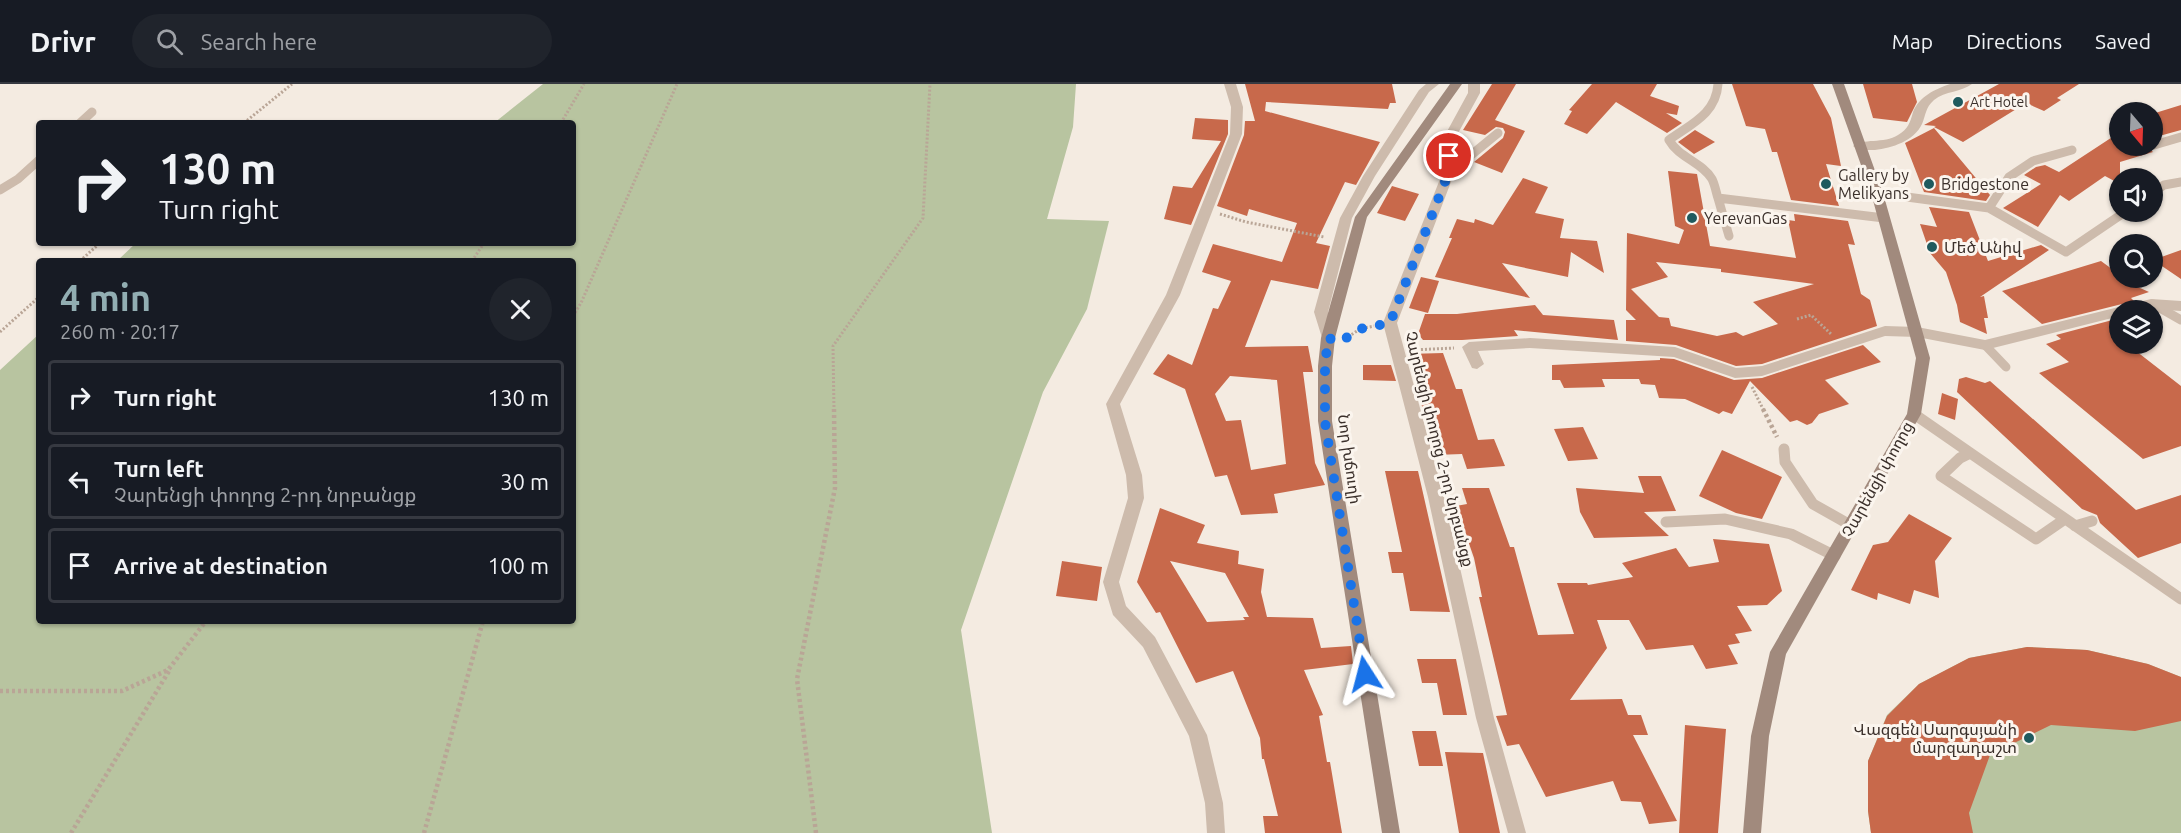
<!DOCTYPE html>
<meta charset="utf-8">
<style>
:root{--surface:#171b24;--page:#20242c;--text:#f1f3f6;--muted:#9ea1a6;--line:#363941;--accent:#92aeb2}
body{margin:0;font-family:Ubuntu,"Noto Sans Armenian",sans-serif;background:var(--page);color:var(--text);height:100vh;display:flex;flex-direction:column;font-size:22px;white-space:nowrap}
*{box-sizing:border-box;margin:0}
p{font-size:20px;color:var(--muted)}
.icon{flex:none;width:33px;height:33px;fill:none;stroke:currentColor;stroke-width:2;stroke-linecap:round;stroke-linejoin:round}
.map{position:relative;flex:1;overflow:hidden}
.sheet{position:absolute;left:36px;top:174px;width:540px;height:366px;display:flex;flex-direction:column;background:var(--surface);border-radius:6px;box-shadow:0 2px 4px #0004}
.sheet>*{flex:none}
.top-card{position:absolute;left:36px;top:36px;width:540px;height:126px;border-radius:6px;box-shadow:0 2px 4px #0004;background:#171b24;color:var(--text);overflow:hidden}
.needle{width:39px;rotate:161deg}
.buttons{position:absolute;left:2109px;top:18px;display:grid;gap:12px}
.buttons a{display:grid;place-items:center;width:54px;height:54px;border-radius:50%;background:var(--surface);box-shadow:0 2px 4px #0004;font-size:30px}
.pin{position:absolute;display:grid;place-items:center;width:51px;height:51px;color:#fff;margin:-26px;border:3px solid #fff;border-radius:50%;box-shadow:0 2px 6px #0007}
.me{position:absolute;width:66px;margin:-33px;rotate:351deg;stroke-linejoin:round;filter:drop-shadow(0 0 4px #0008)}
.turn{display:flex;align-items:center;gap:21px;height:126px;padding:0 24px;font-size:27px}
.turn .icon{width:78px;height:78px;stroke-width:2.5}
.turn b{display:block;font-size:42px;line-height:51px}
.round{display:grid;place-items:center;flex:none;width:63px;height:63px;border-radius:32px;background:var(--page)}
.summary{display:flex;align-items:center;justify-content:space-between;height:102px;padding:0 24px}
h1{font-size:36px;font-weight:700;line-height:45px;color:var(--accent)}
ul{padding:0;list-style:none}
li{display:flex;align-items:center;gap:18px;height:75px;margin:0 12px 9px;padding:0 12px;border:3px solid var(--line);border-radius:6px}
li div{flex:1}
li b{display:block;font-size:22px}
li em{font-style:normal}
header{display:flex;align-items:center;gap:36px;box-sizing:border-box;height:84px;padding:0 30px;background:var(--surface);border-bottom:2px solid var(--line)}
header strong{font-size:28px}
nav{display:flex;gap:33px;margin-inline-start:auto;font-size:21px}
.search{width:420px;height:54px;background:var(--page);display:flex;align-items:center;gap:15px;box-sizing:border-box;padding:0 21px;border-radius:33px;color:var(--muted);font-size:22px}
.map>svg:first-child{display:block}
</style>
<header>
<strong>Drivr</strong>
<div class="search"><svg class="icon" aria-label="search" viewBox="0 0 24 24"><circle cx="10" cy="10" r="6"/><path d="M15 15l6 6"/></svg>Search here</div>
<nav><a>Map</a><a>Directions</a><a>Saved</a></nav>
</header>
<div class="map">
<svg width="2181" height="749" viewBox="0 0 2181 749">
<rect width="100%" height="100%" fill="#f4ebe1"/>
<path fill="#b8c4a0" d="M543,0H1076L1073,43L1047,135L1109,137L1087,225L1043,308L961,546L992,749H0V286L39,250V537H573V177H117L136,159H573V39H494Z
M2027,563L2087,566L2148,580L2181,593V749H1871L1868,727V677L1887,631L1919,600L1969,574Z"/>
<path fill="#c8694b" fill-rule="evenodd" d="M1245,0H1392L1396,19H1390L1388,25L1266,18L1265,27L1380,58L1356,101L1345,98L1316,159L1330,162L1318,205L1271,196L1245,263L1308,262L1313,288H1303L1315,379L1325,401L1274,410L1278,429L1241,431L1227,391L1215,393L1185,305L1153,290L1168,270L1192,281L1213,224L1218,225L1231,197L1202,188L1213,160L1282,178L1297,139L1249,125L1247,132L1217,122L1244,51L1245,37H1255ZM1230,292L1277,296L1286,380L1251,386L1241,336L1226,337L1215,310Z
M1492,0H1516L1495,36L1525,47L1502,89L1474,78L1503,54L1505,48L1503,44L1496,43L1485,51L1463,46Z
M1592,0H1657L1650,12L1679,22L1677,31L1666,29L1682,39L1667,49L1616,18L1587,50L1564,40L1572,27L1569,26Z
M1732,0H1813L1831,34L1841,82L1826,80L1839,122L1791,116L1777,68H1772L1765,45L1746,42Z
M1863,0H1912L1917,18L1907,38L1873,34Z
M1999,0H2079L2057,14L2061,16L2044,27L2026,19L1963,58L1934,43L1936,42L1924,41Z
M2181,21V46L2152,54V30Z
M1195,34L1228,36V50L1191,141L1164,135L1173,102L1192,104L1221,57L1192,55Z
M1934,44L1990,111L1986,117L1924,108L1905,59Z
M1695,46L1715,58L1694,70L1678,58Z
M2120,48V62H2147L2153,68L2120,78V100L2105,92L2069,117L2060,111L2038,143L2003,124L2041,100L2024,91L2036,83L2045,81L2059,88Z
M1668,87L1697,90L1710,162L1796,174L1788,136L1795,137L1794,130L1848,137L1855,161L1848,160L1861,210L1870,216L1877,242L1762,280L1736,282L1676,261L1626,257V236H1636L1626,226L1627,149L1679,160L1684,146L1675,142ZM1656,178L1721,185V188L1814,200L1753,218L1778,240L1743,252L1736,248L1717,252L1671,242L1669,234L1659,233L1631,205L1668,193Z
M1523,94L1548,103L1535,129L1564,135L1560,154L1597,157L1604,189L1571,168L1568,193L1502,179L1530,214L1435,193L1452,154H1449L1457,135L1474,139L1475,135L1493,141Z
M1392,102L1419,110L1405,137L1377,129Z
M1929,123L1969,128L1988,177L2041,161L2049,166L1980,213L1984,212L1988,234H1984L1987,250L1960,238L1957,221L1946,188L1930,169L1920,140L1937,143Z
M2181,166V195L2153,176Z
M2101,177L2120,191V195L2149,208L2131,214L2134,217L2042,240L2002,207Z
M1421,193L1439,197L1428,229L1409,224Z
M1535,221L1543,231L1614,236L1618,256L1514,246L1518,252L1462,256H1423L1418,250L1425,230H1457Z
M2120,234V260H2127L2181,302V362L2143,375L2039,289L2069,278L2046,260L2061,255L2056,251Z
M1863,261L1881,278L1825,296L1849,320L1819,330L1812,339L1807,341L1797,336L1790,338L1750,297L1732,330L1723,327L1719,330L1685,315L1659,314L1655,301L1641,300L1639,295H1602L1605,303L1564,304L1560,296H1552V281L1660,276V274L1674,275L1734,296L1762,294Z
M1443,269L1456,305H1462L1478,356L1494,355L1505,382L1467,385L1462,370L1435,371L1408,270Z
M1363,281H1391L1396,297L1363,296Z
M1966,293L1985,299L1990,297L2136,426L2181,411V459L2138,474L2100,439L2097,431L2082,425L1957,308L1959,295Z
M1942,309L1958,315L1955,336L1938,330Z
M1583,343L1598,375L1568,377L1554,345Z
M1722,366L1782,393L1762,435L1736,429L1699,412Z
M1385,387H1418L1450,528L1410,527L1403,489H1392L1388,468H1402Z
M1638,392H1661L1676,427L1644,428L1669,452L1594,454L1580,428L1576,404L1644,409Z
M1462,404H1489L1510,463H1514L1538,551L1574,550L1557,499H1587L1588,501L1633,493L1622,479L1676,464L1689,483L1719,478L1713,455L1769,460L1782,507L1767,521L1737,522L1752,547L1735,550L1740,559L1728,561L1738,580L1706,585L1693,561L1646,566L1629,536H1597L1607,564L1570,616L1622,615L1628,631H1641L1648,651H1633L1677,737L1649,740L1641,718L1621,717L1613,697L1546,713L1519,660L1507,662L1496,632L1507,631L1479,513H1482L1474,474L1456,422L1467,420Z
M1160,424L1205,441L1197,459L1239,467L1238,480L1264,485L1261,508L1267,533L1313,534L1321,564L1351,562L1353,580L1304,586L1323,631L1319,632L1327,678H1330L1342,749H1265L1263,732H1278L1264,675H1262L1260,654L1233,587L1196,599L1160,528L1156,529L1137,498ZM1170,477L1225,489L1249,533H1243L1245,536L1207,538Z
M1909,430L1952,454L1935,477L1939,514L1914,506L1910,520L1878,509L1877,516L1851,506L1873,461L1888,458Z
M1062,477L1102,483L1097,517L1056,512Z
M2027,563L2087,566L2148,580L2181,593V637L2135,647L2051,641L1990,671L1969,729L1973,749H1871L1868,727V677L1887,632L1919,600L1969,574Z
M1417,575H1456L1467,631H1443L1437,599H1422Z
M1685,641L1726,645L1718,749H1679Z
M1412,647H1436L1443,682H1419Z
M1445,668L1483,669L1500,749H1459Z"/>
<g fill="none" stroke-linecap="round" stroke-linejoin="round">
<path stroke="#b9a596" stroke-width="3" stroke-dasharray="2 2" stroke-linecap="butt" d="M244,39L292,0
M561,39L584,0
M1220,130L1246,138L1324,153
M80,177L100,159
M472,177L484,159
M573,232L581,219L677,0
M1797,235L1811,231L1831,250
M0,248L39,213
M1345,255L1360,245L1374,242
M1413,266L1454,264
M1752,303L1764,327
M834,327L833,262L923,134L930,0"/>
<path stroke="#b9a596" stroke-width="4.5" stroke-dasharray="3 3" stroke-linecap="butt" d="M1763,325L1777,353
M0,607H122L168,586L206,537
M71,749L169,587
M424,749L483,537
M816,749L797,595L835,404L834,325"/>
<path stroke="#cdbbac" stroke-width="9" d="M1718,0C1716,30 1691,40 1669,56C1679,74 1702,78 1712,95C1715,101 1716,108 1718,114L1884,134
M80,39L92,28
M2154,61L2181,53
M1448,90L1498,49
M0,106L18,95L39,76
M1877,109L1989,124L2009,93L2033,77L2072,66
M2152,109L2164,101L2181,98
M1718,114L1729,152
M1989,124L2066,168L2125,128
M2153,220L2181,236
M1985,261L2006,283"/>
<path stroke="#cdbbac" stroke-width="11" d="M1914,330L2181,515
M1784,365L1785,378L1813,420L1852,442
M1970,369L1960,374L1941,392L2036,455L2065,435
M1666,438L1725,435L1791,450L1835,472
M2075,442L2092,437"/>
<path fill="#cdbbac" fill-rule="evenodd" d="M1224,0H1236L1243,23L1242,50L1180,211L1120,320L1142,391L1144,414L1119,498L1126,522L1155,553L1207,651L1223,719L1225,749H1207L1205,719L1189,652L1143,563L1113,531L1103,498L1128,414L1126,391L1106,320L1166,211L1230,50L1231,23Z
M1426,0H1439L1429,8L1375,92L1352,134L1328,228L1335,254L1333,257H1323L1314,228L1340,134L1363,92L1419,6Z
M1468,0H1480V9L1456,53L1454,90L1397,239L1444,413L1494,634L1526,749H1508L1476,634L1428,413L1383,239L1442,90L1444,53L1468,9Z
M1950,0H1972C1962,8 1945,7 1934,16C1925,24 1926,31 1922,40C1914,57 1892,64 1875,66C1867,66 1859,67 1853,62C1862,54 1884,60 1898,51C1908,45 1910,39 1913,28C1919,13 1935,5 1950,0Z
M2151,215L2181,217V227L2151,225L2120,226V232L1985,266L1917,253L1885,252L1762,292L1735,294L1674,273L1530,264L1478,267L1484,280L1477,285L1472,284L1462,263L1469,258L1530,254L1675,263L1736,284L1762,282L1885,242L1917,243L1985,256Z"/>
<path fill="#a18a7d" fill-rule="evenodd" d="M1450,0H1462L1367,133L1335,254L1332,282V337L1400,749H1382L1318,337V282L1321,254L1355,133Z
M1832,0H1844L1883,109L1930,274L1921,330L1786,570L1769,652L1761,749H1743L1751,652L1770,568L1907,330L1916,274L1871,109Z"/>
</g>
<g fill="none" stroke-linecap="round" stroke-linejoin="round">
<path stroke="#1a73e8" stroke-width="10" stroke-dasharray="0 18" d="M1365,590L1325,338V282L1328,254L1340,258L1360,245L1390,239L1448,90L1449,72"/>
</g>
<g fill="#1f5a5e" stroke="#fbf5ee" stroke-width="2">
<circle cx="1958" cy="18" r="6"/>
<circle cx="1826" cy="100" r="6"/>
<circle cx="1929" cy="100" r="6"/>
<circle cx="1692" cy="134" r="6"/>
<circle cx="1932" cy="163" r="6"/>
<circle cx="2029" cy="654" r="6"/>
</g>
<g text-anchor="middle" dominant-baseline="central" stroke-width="6" stroke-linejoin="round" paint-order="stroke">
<g font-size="14" fill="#3b302b" stroke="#fbf5ee" text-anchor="start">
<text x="1970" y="18">Art Hotel</text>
</g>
<g font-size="16" fill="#3b302b" stroke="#fbf5ee" text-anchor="start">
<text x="1838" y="91">Gallery by<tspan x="1838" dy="18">Melikyans</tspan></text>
<text x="1941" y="100">Bridgestone</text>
<text x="1704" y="134">YerevanGas</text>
<text x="1944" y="163">Մեծ Անիվ</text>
<text x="2017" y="645" text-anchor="end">Վազգեն Սարգսյանի<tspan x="2017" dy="18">մարզադաշտ</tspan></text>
</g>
<g font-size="16" fill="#3b302b" stroke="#fbf5ee">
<text transform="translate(1440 365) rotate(76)">Չարենցի փողոց 2-րդ նրբանցք</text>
<text transform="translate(1350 375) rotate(82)">Նոր խճուղի</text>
<text transform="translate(1877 395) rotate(-61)">Չարենցի փողոց</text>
</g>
</g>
</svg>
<div class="buttons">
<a><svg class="needle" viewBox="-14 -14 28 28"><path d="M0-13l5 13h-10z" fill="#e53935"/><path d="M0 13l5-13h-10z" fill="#9ea1a6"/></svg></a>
<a><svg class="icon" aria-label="sound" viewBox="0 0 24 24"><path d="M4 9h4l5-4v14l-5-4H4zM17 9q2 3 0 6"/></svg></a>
<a><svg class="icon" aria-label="search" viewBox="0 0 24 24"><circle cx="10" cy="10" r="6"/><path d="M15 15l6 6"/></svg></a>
<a><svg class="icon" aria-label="layers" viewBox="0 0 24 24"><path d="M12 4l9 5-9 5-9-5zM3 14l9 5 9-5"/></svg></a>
</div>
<div class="pin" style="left:1449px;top:72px;background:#d93025"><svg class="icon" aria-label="arrive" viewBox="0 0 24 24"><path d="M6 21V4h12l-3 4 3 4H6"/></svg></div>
<svg class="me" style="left:1365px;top:590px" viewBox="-20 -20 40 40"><path d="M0-17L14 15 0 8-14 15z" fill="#1a73e8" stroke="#fff" stroke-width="4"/></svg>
<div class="top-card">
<div class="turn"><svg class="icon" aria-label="right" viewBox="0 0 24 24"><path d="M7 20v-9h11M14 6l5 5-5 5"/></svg><div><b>130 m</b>Turn right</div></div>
</div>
<section class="sheet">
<div class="summary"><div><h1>4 min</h1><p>260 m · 20:17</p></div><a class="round"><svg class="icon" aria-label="close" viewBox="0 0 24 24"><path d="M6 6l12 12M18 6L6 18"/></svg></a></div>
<ul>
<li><svg class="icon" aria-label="right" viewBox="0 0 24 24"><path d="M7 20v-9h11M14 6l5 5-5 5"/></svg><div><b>Turn right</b></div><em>130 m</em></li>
<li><svg class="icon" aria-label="left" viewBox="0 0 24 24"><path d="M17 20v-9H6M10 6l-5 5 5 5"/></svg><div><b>Turn left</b><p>Չարենցի փողոց 2-րդ նրբանցք</p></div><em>30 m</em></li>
<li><svg class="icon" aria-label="arrive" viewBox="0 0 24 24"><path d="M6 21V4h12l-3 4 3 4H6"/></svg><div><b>Arrive at destination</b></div><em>100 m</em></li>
</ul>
</section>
</div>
